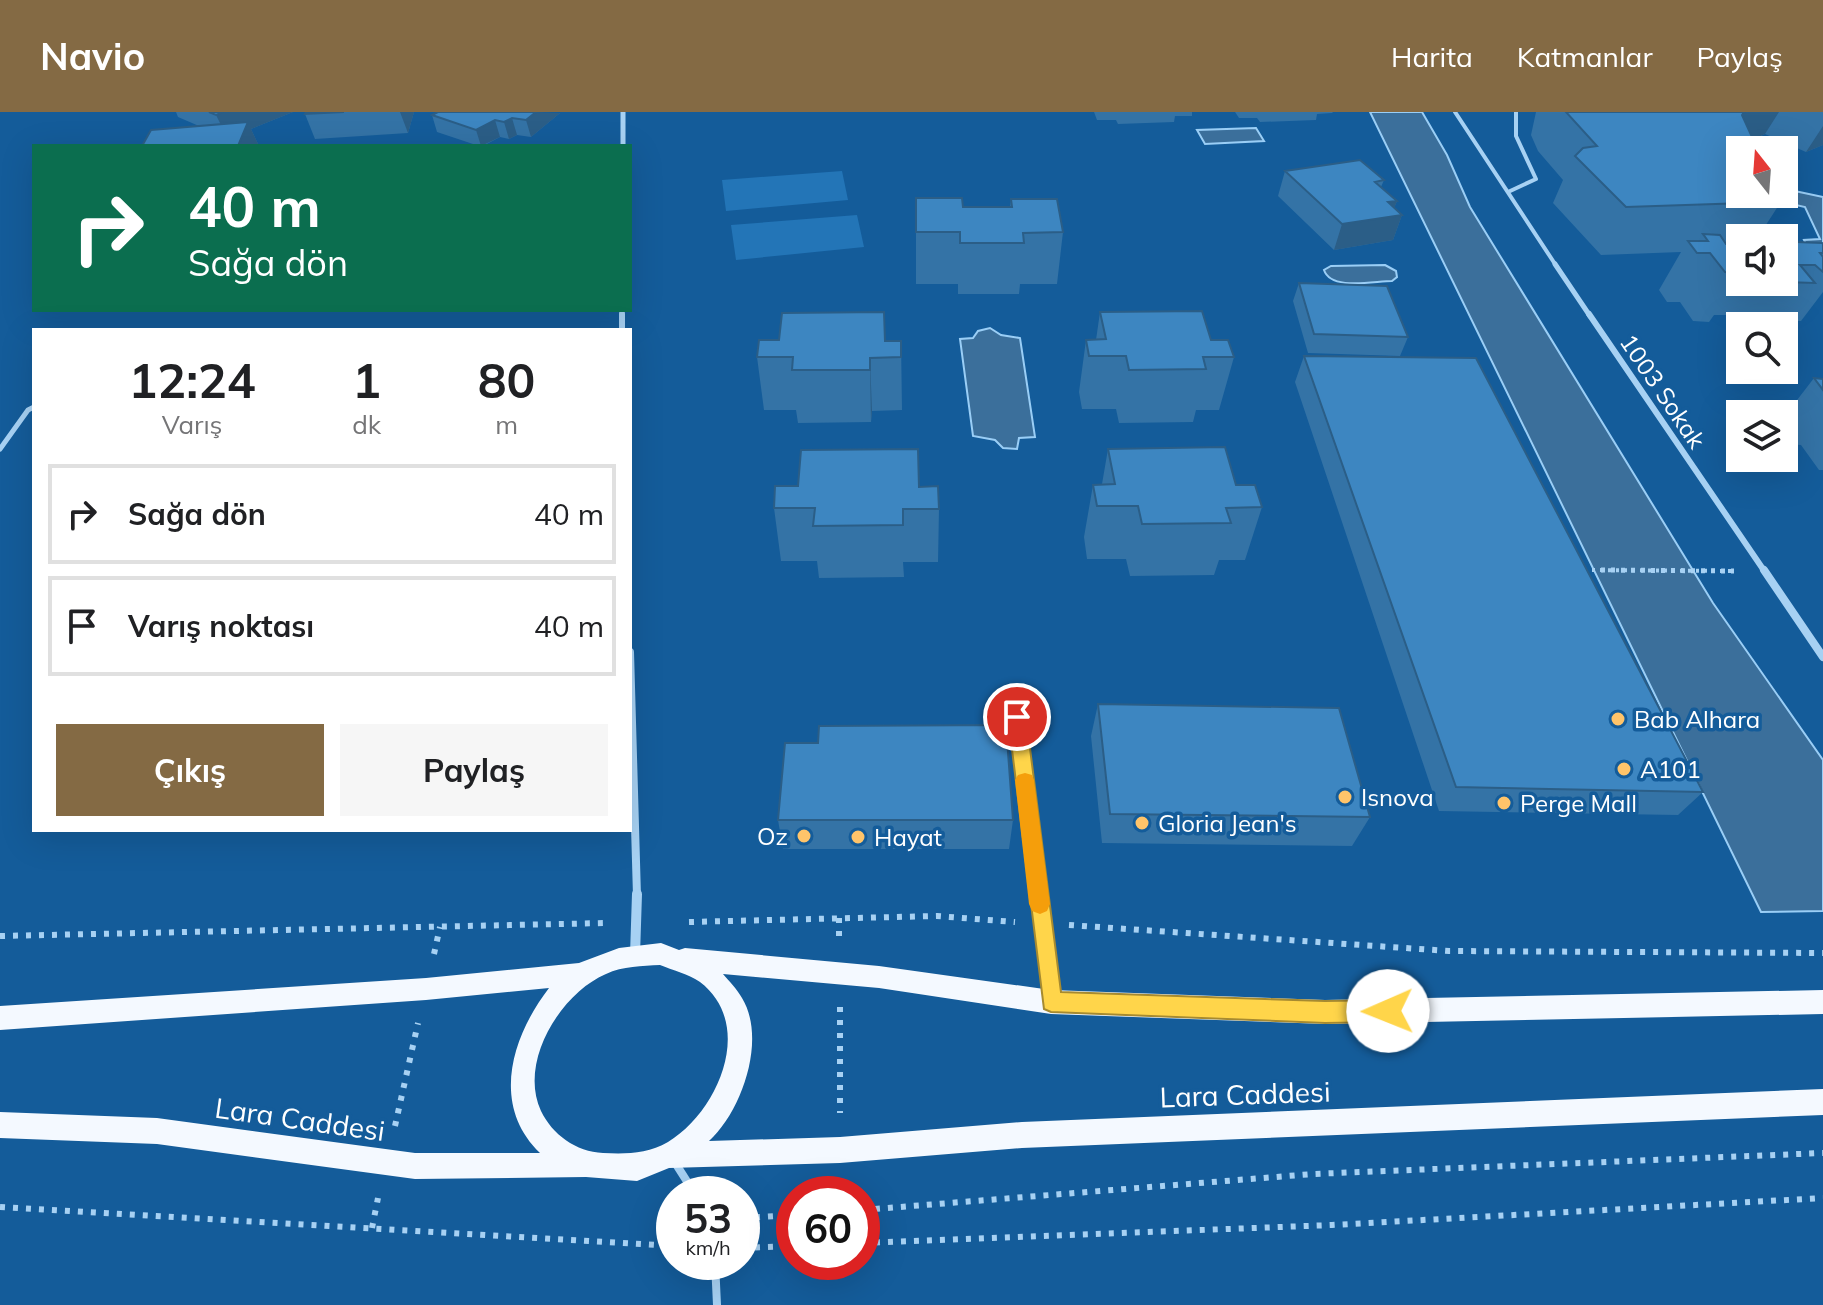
<!DOCTYPE html>
<html lang="tr">
<meta charset="utf-8">
<style>
:root{--surface:#fff;--page:#f6f6f6;--text:#202124;--muted:#757577;--line:#e0e0e0;--accent:#846a44}
body{margin:0;font-family:Mulish,sans-serif;background:var(--page);color:var(--text);height:100vh;display:flex;flex-direction:column;font-size:30px;white-space:nowrap}
*{box-sizing:border-box;margin:0}
p{font-size:26px;color:var(--muted)}
.icon{flex:none;width:44px;height:44px;fill:none;stroke:currentColor;stroke-width:2;stroke-linecap:round;stroke-linejoin:round}
.map{position:relative;flex:1;overflow:hidden}
.details{position:absolute;left:32px;top:216px;width:600px;height:504px;display:flex;flex-direction:column;background:var(--surface);border-radius:0px;box-shadow:0 8px 32px #0002}
.details>*{flex:none}
.top-card{position:absolute;left:32px;top:32px;width:600px;height:168px;border-radius:0px;box-shadow:0 8px 32px #0002;background:#0b6e4f;color:#fff;overflow:hidden}
.needle{width:52px;rotate:343deg}
.tools{position:absolute;left:1726px;top:24px;display:grid;gap:16px}
.tools a{display:grid;place-items:center;width:72px;height:72px;border-radius:0px;background:var(--surface);box-shadow:0 8px 32px #0002;font-size:40px}
.speed{position:absolute;left:656px;top:1064px;display:flex;gap:16px;font-size:40px;font-weight:700;text-align:center}
.speed>*{display:grid;place-content:center;width:104px;height:104px;border-radius:50%;background:var(--surface);box-shadow:0 8px 32px #0002;line-height:1}
.speed small{font-size:20px;font-weight:400}
.speed .limit{border:12px solid #d22;background:#fff;color:#111}
.pin{position:absolute;display:grid;place-items:center;width:68px;height:68px;color:#fff;margin:-34px;border:4px solid #fff;border-radius:50%;box-shadow:0 2px 8px #0007}
.me{position:absolute;width:88px;margin:-44px;rotate:269deg;stroke-linejoin:round;filter:drop-shadow(0 0 6px #0008)}
.turn{display:flex;align-items:center;gap:28px;height:168px;padding:0 24px;font-size:36px}
.turn .icon{width:104px;height:104px;stroke-width:2.5}
.turn b{display:block;font-size:56px;line-height:68px}
.eta{display:flex;justify-content:space-evenly;align-items:center;height:136px;text-align:center}
.eta b{font-size:48px;font-weight:700;line-height:56px}
.cta{display:flex;gap:16px;margin-top:auto;padding:16px 24px}
.cta a{flex:1;height:92px;border-radius:0px;background:var(--accent);color:#fff;font-size:32px;font-weight:700;line-height:92px;text-align:center}
.cta a+a{background:var(--page);color:var(--text)}
ul{padding:0;list-style:none}
li{display:flex;align-items:center;gap:24px;height:100px;margin:0 16px 12px;padding:0 8px;border:4px solid var(--line);border-radius:0px}
li div{flex:1}
li b{display:block;font-size:30px}
li em{font-style:normal}
header{display:flex;align-items:center;gap:48px;box-sizing:border-box;height:112px;padding:0 40px;background:var(--accent);color:#fff}
header strong{font-size:38px}
nav{display:flex;gap:44px;margin-inline-start:auto;font-size:28px}
.map>svg:first-child{display:block}
</style>
<header>
<strong>Navio</strong>
<nav><a>Harita</a><a>Katmanlar</a><a>Paylaş</a></nav>
</header>
<div class="map">
<svg width="1823" height="1193" viewBox="0 0 1823 1193">
<rect width="100%" height="100%" fill="#145c9a"/>
<path fill="#2375b7" d="M842,59L848,88L726,99L722,68Z
M857,103L864,135L736,148L731,113Z"/>
<path fill="#3b6f9b" stroke="#9acef6" stroke-width="2" d="M1370,0H1422L1447,43L1470,95L1713,491L1823,648V799L1761,800Z
M1256,16L1264,29L1205,32L1197,18Z
M1790,78L1823,85V136H1808L1804,128L1820,127L1805,95L1787,91Z
M1385,153L1396,159L1397,165L1392,169C1374,169 1331,179 1324,158L1331,154Z
M990,216L1001,223L1020,226L1035,325L1019,326L1017,337L1003,336L995,328L973,324L960,227L973,226L978,219Z"/>
<g fill="none" stroke-linecap="round" stroke-linejoin="round">
<path stroke="#a7d1f3" stroke-width="4" stroke-dasharray="3 5" stroke-linecap="butt" d="M1584,458L1734,459"/>
<path stroke="#a7d1f3" stroke-width="5" stroke-dasharray="4 6" stroke-linecap="butt" d="M1601,458L1734,459"/>
<path stroke="#a7d1f3" stroke-width="6" stroke-dasharray="5 8" stroke-linecap="butt" d="M839,806V829
M689,810L937,804L1015,810
M1069,813L1449,839L1823,841
M0,824L607,811
M434,842L440,815
M840,895V1001
M395,1014L418,911
M0,1095L674,1134
M862,1098L1313,1062L1823,1041
M742,1106L794,1103
M372,1116L378,1086
M862,1131L1332,1113L1823,1086
M742,1136L794,1134"/>
<path stroke="#a7d1f3" stroke-width="4" d="M1455,0L1555,152
M1508,80L1536,67L1516,24V0"/>
<path stroke="#a7d1f3" stroke-width="5" d="M0,337L28,298L34,295"/>
<path stroke="#a7d1f3" stroke-width="6" d="M1014,576L1038,784"/>
<path stroke="#a7d1f3" stroke-width="8" d="M1038,782L1050,882
M674,1049L695,1082
M715,1150L717,1193"/>
<path stroke="#a7d1f3" stroke-width="5" d="M623,0V34
M1555,152L1590,204
M622,198V204"/>
<path stroke="#a7d1f3" stroke-width="6" d="M622,202V218
M1589,202L1765,460"/>
<path stroke="#a7d1f3" stroke-width="8" d="M1764,458L1823,545
M630,540L637,784"/>
<path stroke="#a7d1f3" stroke-width="10" d="M635,843L637,782"/>
<path fill="#f4f9ff" fill-rule="evenodd" d="M661,831L679,838L685,836L879,854L1051,878L1325,888L1823,878V902L1325,912L1051,902L879,876L723,862C729,869 737,877 742,886C767,927 742,999 709,1029L840,1025L1022,1010L1823,977V1003L1022,1036L840,1051L669,1056L637,1069L586,1065L415,1067L157,1032L0,1026V1000L157,1006L415,1041H540C490,993 512,924 549,876L426,888L0,918V894L426,866L579,851L619,836ZM660,853C672,858 689,862 700,870C756,913 718,1000 668,1030C647,1042 626,1042 603,1041C576,1040 552,1022 541,999C518,950 561,881 606,862C623,854 642,854 660,853Z"/>
</g>
<path fill="#3473a6" d="M176,0H293L251,17L259,34H142L199,14L178,5Z
M306,0H414L408,21L315,27L305,2Z
M1094,0H1192V4H1175L1174,10L1118,12L1116,8H1097Z
M1235,0H1333L1332,1L1317,2L1316,8L1260,10L1257,6H1239Z
M1536,0H1823V33L1806,40L1765,22L1753,28L1757,36L1780,38H1740V82H1784V49L1793,71L1762,119L1757,118L1752,126H1740V170H1784V126H1769L1771,123H1790L1796,130L1822,131L1823,132V180L1801,209H1788L1784,214H1740V219H1738L1726,203H1714L1709,210L1693,209L1680,190H1667L1659,178L1681,140L1601,143L1553,91L1563,68L1538,39L1531,23Z
M560,1L531,25L517,23L509,27L500,25L483,34H479L437,20L432,3Z
M1285,59L1384,68L1381,75L1397,89L1394,96L1402,103L1393,128L1334,138L1278,84Z
M916,86L963,95H1010L1011,87L1063,120L1057,172H1020L1019,182H958V172H916Z
M1299,171L1408,225L1400,244L1308,241L1293,189Z
M1100,200L1211,228L1234,245L1219,298H1196L1193,310L1119,311L1116,297H1082L1079,280L1086,228H1096Z
M885,229H901L902,298L872,299L871,310L798,311L796,298H764L757,245Z
M1304,244L1703,680L1678,703L1439,699L1295,270Z
M1814,266L1823,267V358H1819L1801,333L1787,332L1784,329V305Z
M1108,337L1236,373L1262,395L1245,448H1219L1214,463L1130,464L1126,447H1087L1084,425L1093,373L1102,372Z
M919,375L939,397L938,450H903L904,465L819,466L817,449H781L774,396Z
M1098,592L1370,705L1352,734L1102,731L1091,624Z
M778,708H1013L1009,737H783Z"/>
<path fill="#2b5e87" d="M223,0H293L251,17L259,34H238L228,27L216,3Z
M400,0H414L408,21Z
M536,0L560,1L531,25L526,8Z
M1744,0H1779L1765,22L1720,42Z
M512,6L517,23L509,27L504,10Z
M495,8L500,25L481,34L476,18Z
M1823,14V33L1806,40Z
M1397,89L1391,104L1402,103L1393,128L1334,138L1342,112L1388,90Z
M870,246L872,299L871,310L870,258Z"/>
<path fill="#3d86c1" stroke="#2b5e87" stroke-width="2" d="M209,0H223L216,3Z
M306,0H344L305,2Z
M438,0H536L526,8L512,6L504,10L495,8L476,18L432,3Z
M1566,0H1744L1742,3L1757,36L1780,38H1740V82H1772L1775,90L1626,95L1575,44L1583,36L1597,34Z
M248,10L238,34H142L151,18Z
M1360,48L1384,68L1375,70L1397,89L1388,90L1402,103L1342,112L1285,59Z
M1784,49L1793,71L1784,70Z
M916,86H962L963,95H1012L1011,87H1057L1063,120L1023,121L1024,131H960V120H916Z
M1703,122L1720,123L1726,132H1740V154H1735L1740,161L1725,160L1710,141H1697L1688,129H1708Z
M1771,123H1790L1796,130L1822,131L1823,132V141H1820L1823,145V160L1815,153H1800L1815,171L1784,170V126H1774Z
M1299,171L1387,174L1408,225L1314,222Z
M1202,199L1211,228H1228L1234,245H1203L1206,257L1129,258L1126,244H1089L1086,228L1106,227L1100,200Z
M884,200L885,229H901V245L870,246V258H792L793,245H757L759,228H779L782,201Z
M1304,244L1476,246L1703,680L1456,675Z
M1814,266L1823,267V278Z
M1225,335L1236,373H1255L1262,395L1226,396L1231,411L1142,412L1138,394H1097L1093,373L1115,372L1108,337Z
M918,337L919,375L938,374L939,397H903V413L813,414L815,396H774L775,374H798L801,338Z
M1098,592L1339,596L1370,705L1110,702Z
M1006,613L1013,708H778L785,631H818L819,614Z"/>
<path fill="#ffd54a" stroke="#a68a30" stroke-width="2" d="M1017,598L1026,605L1061,880L1325,889L1388,888L1396,891L1400,899L1396,907L1388,910L1325,911L1051,900L1044,897L1008,605Z"/>
<path fill="#f59e0b" d="M1025,661L1032,663L1034,668L1050,792L1047,799L1040,802L1032,799L1029,792L1015,668L1018,663Z"/>
<g fill="#ffc46a" stroke="#145c9a" stroke-width="3">
<circle cx="1618" cy="607" r="8"/>
<circle cx="1624" cy="657" r="8"/>
<circle cx="1345" cy="685" r="8"/>
<circle cx="1504" cy="691" r="8"/>
<circle cx="1142" cy="711" r="8"/>
<circle cx="804" cy="724" r="8"/>
<circle cx="858" cy="725" r="8"/>
</g>
<g text-anchor="middle" dominant-baseline="central" stroke-width="7" stroke-linejoin="round" paint-order="stroke">
<g font-size="24" fill="#fff" stroke="#145c9a">
<text transform="translate(1663 279) rotate(56)">1003 Sokak</text>
</g>
<g font-size="24" fill="#fff" stroke="#145c9a" text-anchor="start">
<text x="1634" y="607">Bab Alhara</text>
<text x="1640" y="657">A101</text>
<text x="1361" y="685">Isnova</text>
<text x="1520" y="691">Perge Mall</text>
<text x="1158" y="711">Gloria Jean's</text>
<text x="788" y="724" text-anchor="end">Oz</text>
<text x="874" y="725">Hayat</text>
</g>
<g font-size="28" fill="#fff" stroke="#145c9a">
<text transform="translate(1245 982) rotate(-2)">Lara Caddesi</text>
<text transform="translate(300 1007) rotate(8)">Lara Caddesi</text>
</g>
</g>
</svg>
<div class="tools">
<a><svg class="needle" viewBox="-14 -14 28 28"><path d="M0-13l5 13h-10z" fill="#e53935"/><path d="M0 13l5-13h-10z" fill="#757577"/></svg></a>
<a><svg class="icon" aria-label="sound" viewBox="0 0 24 24"><path d="M4 9h4l5-4v14l-5-4H4zM17 9q2 3 0 6"/></svg></a>
<a><svg class="icon" aria-label="search" viewBox="0 0 24 24"><circle cx="10" cy="10" r="6"/><path d="M15 15l6 6"/></svg></a>
<a><svg class="icon" aria-label="layers" viewBox="0 0 24 24"><path d="M12 4l9 5-9 5-9-5zM3 14l9 5 9-5"/></svg></a>
</div>
<div class="speed"><div>53<small>km/h</small></div><div class="limit">60</div></div>
<div class="pin" style="left:1017px;top:605px;background:#d93025"><svg class="icon" aria-label="arrive" viewBox="0 0 24 24"><path d="M6 21V4h12l-3 4 3 4H6"/></svg></div>
<svg class="me" style="left:1388px;top:899px" viewBox="-20 -20 40 40"><circle r="19" fill="#fff"/><path d="M0-13L10 11 0 6-10 11z" fill="#ffd54a"/></svg>
<div class="top-card">
<div class="turn"><svg class="icon" aria-label="right" viewBox="0 0 24 24"><path d="M7 20v-9h11M14 6l5 5-5 5"/></svg><div><b>40 m</b>Sağa dön</div></div>
</div>
<section class="details">
<div class="eta">
<div><b>12:24</b><p>Varış</p></div>
<div><b>1</b><p>dk</p></div>
<div><b>80</b><p>m</p></div>
</div>
<ul>
<li><svg class="icon" aria-label="right" viewBox="0 0 24 24"><path d="M7 20v-9h11M14 6l5 5-5 5"/></svg><div><b>Sağa dön</b></div><em>40 m</em></li>
<li><svg class="icon" aria-label="arrive" viewBox="0 0 24 24"><path d="M6 21V4h12l-3 4 3 4H6"/></svg><div><b>Varış noktası</b></div><em>40 m</em></li>
</ul>
<div class="cta"><a>Çıkış</a><a>Paylaş</a></div>
</section>
</div>
